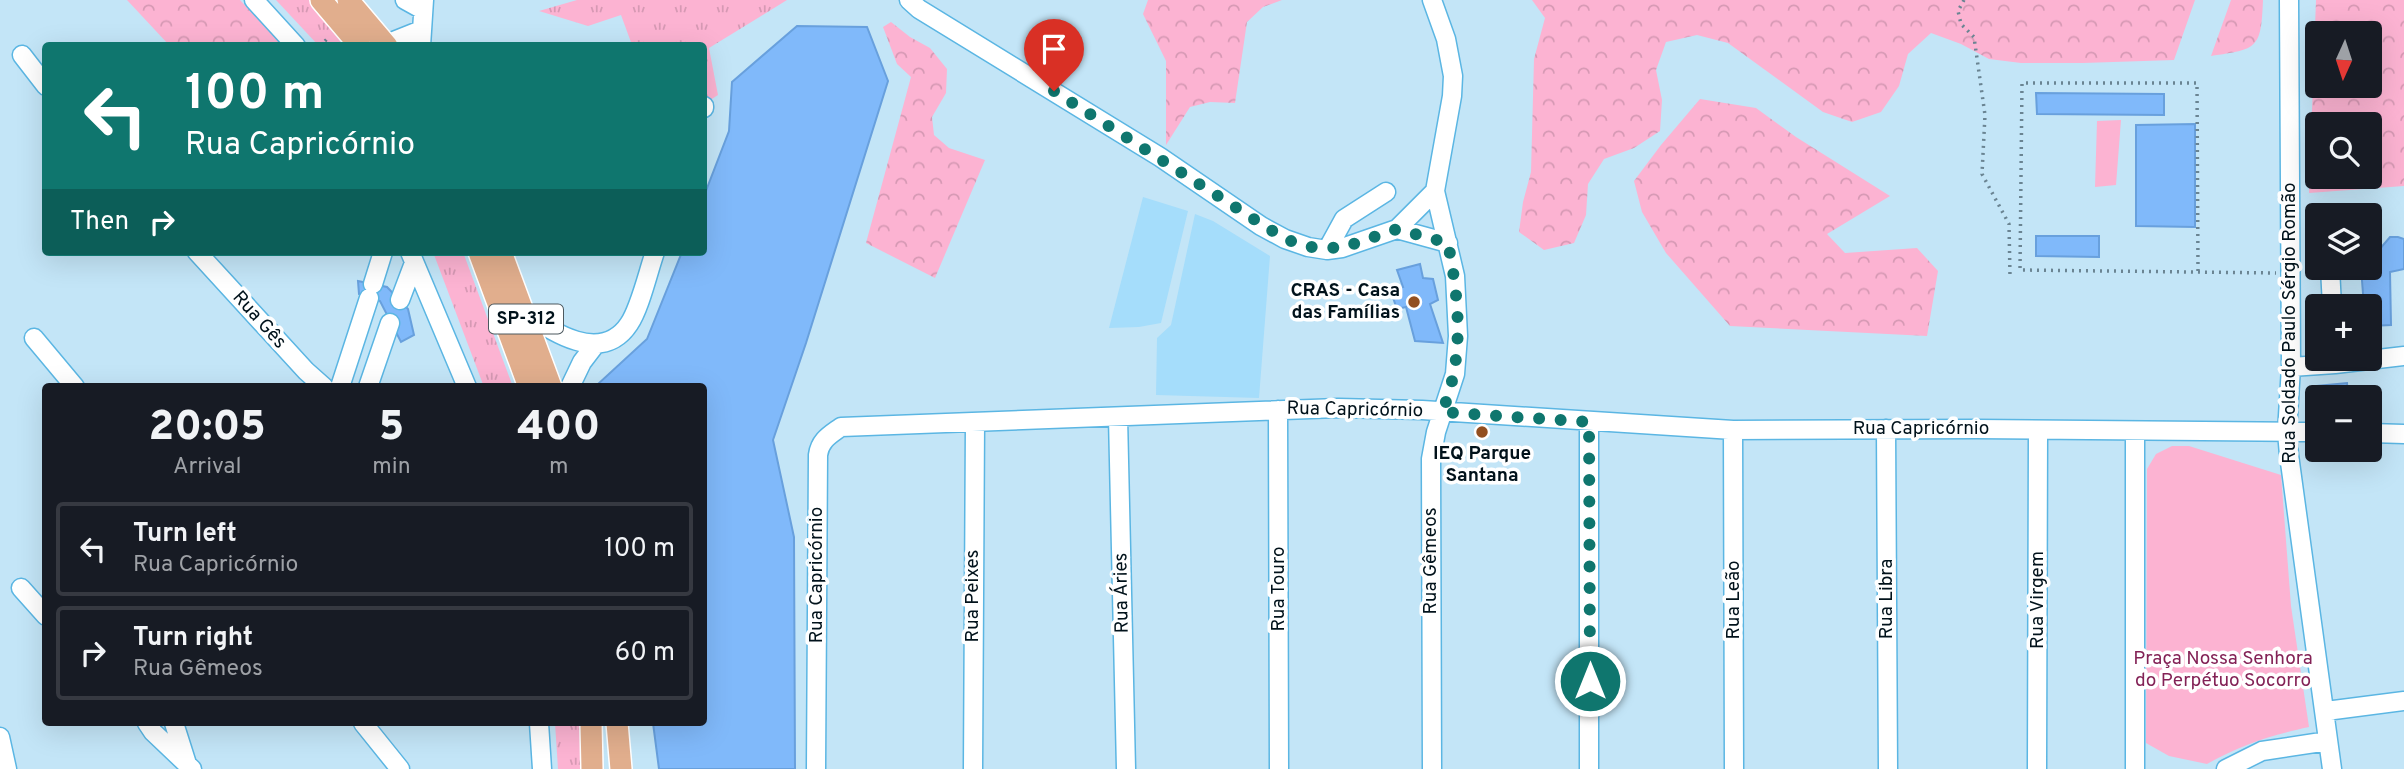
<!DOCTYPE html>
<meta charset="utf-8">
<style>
:root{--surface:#171b24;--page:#20242c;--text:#f1f3f6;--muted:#9ea1a6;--line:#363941}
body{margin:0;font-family:Overpass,sans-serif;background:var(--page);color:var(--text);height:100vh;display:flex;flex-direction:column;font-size:26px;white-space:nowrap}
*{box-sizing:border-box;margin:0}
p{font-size:23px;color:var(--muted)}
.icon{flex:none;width:38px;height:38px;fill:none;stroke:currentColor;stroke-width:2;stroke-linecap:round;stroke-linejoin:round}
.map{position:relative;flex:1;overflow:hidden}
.panel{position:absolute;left:42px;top:383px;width:665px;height:343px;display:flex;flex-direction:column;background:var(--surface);border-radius:7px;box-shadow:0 7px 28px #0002}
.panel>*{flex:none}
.banner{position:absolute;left:42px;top:42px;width:665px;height:214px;border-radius:7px;box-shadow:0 7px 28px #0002;background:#0f766e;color:#fff;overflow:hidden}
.needle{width:46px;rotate:183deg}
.controls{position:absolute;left:2305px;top:21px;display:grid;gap:14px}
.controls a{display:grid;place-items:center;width:77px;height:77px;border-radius:7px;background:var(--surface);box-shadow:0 7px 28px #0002;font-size:35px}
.pin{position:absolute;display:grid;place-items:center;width:60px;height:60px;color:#fff;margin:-72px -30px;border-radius:50% 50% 50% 0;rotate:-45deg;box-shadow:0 0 7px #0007}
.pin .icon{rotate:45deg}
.me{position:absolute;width:77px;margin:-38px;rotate:0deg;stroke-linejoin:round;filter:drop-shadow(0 0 5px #0008)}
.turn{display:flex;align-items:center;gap:24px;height:147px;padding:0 28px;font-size:32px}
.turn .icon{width:91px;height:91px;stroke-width:2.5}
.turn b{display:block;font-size:49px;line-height:60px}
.then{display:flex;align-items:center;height:66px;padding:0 28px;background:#0003;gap:14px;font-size:26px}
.eta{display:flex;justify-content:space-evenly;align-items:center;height:119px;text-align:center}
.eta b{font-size:42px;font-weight:800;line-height:49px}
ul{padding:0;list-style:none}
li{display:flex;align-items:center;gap:21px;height:94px;margin:0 14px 10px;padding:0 14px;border:4px solid var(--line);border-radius:7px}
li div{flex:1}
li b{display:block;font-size:26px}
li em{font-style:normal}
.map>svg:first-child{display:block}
</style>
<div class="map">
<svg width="2404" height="769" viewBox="0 0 2404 769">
<defs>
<pattern id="grass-tufts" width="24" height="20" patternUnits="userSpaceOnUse" patternTransform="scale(1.75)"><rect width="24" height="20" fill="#fcb3d2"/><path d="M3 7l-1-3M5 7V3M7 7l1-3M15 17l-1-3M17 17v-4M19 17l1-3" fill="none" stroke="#d699b4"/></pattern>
<pattern id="forest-crowns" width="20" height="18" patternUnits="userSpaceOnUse" patternTransform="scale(1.75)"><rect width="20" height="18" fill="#fcb3d2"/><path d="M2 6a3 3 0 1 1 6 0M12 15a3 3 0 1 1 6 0" fill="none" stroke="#d699b4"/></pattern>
</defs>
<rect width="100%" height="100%" fill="#c3e5f7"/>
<path fill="#a5ddfb" d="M1143,197L1188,211L1161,323L1139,327L1109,328Z
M1195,214L1213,221L1270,256L1259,398L1156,395L1157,338L1171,325Z"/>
<path fill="url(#grass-tufts)" d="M276,0H311L347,45H318Z
M577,0H787L709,48L718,95L704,104V46L632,45L621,15L588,26L539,11Z
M433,252H463L513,387H484Z
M555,723H581L584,769H558Z"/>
<path fill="url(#forest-crowns)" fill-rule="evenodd" d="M127,0H240L282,45H169Z
M1148,0H1282L1263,7L1247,22L1235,103L1210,102L1190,107L1166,145V61L1143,14Z
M1532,0H2195L2174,60L2083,63H2021L1989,59L1961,44L1931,33L1908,54L1899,86L1881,112L1852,122L1823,112L1728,43L1697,35L1666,42L1656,70L1662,100L1660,131L1634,148L1604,159L1588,184L1586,215L1574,243L1544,250L1519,232L1523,202L1531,172L1534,59L1545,18Z
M2231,0H2263C2261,49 2258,49 2211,56Z
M2316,0H2404V186L2309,193ZM2370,33V86H2317V33ZM2370,124V177H2317V124Z
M891,22L910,37L930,48L947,69L946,93L932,117L934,135L949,148L985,160L935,278L866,243L911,77L897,64L883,27Z
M1700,99L1756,108L1796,137L1890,196L1827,234L1845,253L1917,248L1938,271L1927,336L1730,326L1666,253L1642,212L1634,181L1661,145Z"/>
<path fill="#fcb3d2" d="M2121,120L2116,185L2095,187L2097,121Z
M2172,446H2189L2281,475L2291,606L2309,727C2269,736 2243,744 2207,764L2169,756L2146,743L2147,469L2156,454Z"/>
<path fill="#80b9fa" stroke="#68a0dd" stroke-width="2" d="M797,26L867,27L888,81L806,343L773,440L794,537L795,769H659L653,723H704V387H599L598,384L647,339L682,252H704V196L729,131L732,82Z
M2036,93L2164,94V115L2037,114Z
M2195,124V227L2136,226V125Z
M2036,236H2099V257L2036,256Z
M2390,237H2398L2404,239V269L2390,272L2391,325L2370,326V306H2364L2361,268H2370V251L2379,250Z
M1420,264L1423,278L1433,279L1438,300L1430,304L1443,343L1415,341L1406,307L1397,309L1390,289L1403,287L1397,270Z
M358,281L387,287L408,309L414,335L401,342L380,301L359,294Z
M2347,383L2348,397H2318L2317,386Z"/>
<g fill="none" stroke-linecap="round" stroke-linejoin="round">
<defs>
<path id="minor" d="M254,0L296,46
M405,0L423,10
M909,0L919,9L1160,157L1261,226L1285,239L1308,247L1327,250L1342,248L1397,229L1435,191L1452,96L1453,76L1446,39L1432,0
M2289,0L2291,367L2287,432L2289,455L2332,769
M386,44L421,30
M421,46L424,0
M22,55L46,86
M704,108V106
M1397,229L1448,243
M1327,250L1344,219L1386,192
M197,252L306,371L324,387
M410,252L467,387
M2330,268L2332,306
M373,284L383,252
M400,300L414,263
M523,311C551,332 602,365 629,324C640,308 648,272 655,252
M34,338L75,387
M2291,367L2335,364L2404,356
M340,387L369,298
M368,387L390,323
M570,387L582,362L595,345
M1278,410L1279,769
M1118,417L1126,769
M1589,422V769
M1886,429L1888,769
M1733,430L1734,769
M2370,433L2404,434
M21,588L46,616
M2326,711L2404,701
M147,723L153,732L192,769
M174,723L187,764
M363,723L400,769
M539,723L542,769
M0,737L7,769
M816,769L818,455C820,440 830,435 841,427L1338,408L1422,410L1733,430L1976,429L2317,432
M973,769L975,422
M1432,769L1431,459L1436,432L1455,374L1458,336L1455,276L1435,191
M2037,769L2038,431
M2135,769V432
M2226,769L2262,751L2328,741"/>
<path id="major" d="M321,0L360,46
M348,0L387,46
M479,252L529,387
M501,252L551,387
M591,723L592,769
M617,723L621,769"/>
</defs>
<use href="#minor" stroke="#5bb6e3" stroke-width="21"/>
<use href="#major" stroke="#fff" stroke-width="24"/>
<path stroke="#6a8492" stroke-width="3.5" stroke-dasharray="2 5" stroke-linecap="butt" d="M1964,0L1958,11L1961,24L1974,37L1985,115L1982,174L2009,224L2010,276
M320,46L328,38
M2198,271L2197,83H2022L2020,270L2276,273"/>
<use href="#minor" stroke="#fff" stroke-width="18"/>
<use href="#major" stroke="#e1ae8d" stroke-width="21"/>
</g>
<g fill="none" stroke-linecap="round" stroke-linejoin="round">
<path stroke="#0f766e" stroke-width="12" stroke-dasharray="0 21.6" d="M1054,91L1285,239L1308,247L1342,248L1397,229L1448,243C1459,300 1465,357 1442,412L1589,422L1590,681"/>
</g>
<g fill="#924f20" stroke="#fff" stroke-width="2.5">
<circle cx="1414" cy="302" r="7"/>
<circle cx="1482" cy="432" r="7"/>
</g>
<g text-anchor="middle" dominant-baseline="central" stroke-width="7" stroke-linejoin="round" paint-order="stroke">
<rect fill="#fff" stroke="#4d595f" stroke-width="2" x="489" y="304.5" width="74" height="29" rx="5"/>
<g font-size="18" font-weight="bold" fill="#01121b">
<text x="526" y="319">SP-312</text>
</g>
<g font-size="19" font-weight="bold" fill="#01121b" stroke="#fff" text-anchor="end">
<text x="1400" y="291">CRAS - Casa<tspan x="1400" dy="22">das Famílias</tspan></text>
<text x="1482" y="454" text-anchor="middle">IEQ Parque<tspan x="1482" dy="22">Santana</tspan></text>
</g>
<g font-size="19" fill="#01121b" stroke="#fff">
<text transform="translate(259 320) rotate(48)">Rua Gês</text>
<text transform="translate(2290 323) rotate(-90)">Rua Soldado Paulo Sérgio Romão</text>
<text transform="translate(1355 410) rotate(1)">Rua Capricórnio</text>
<text x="1921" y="429">Rua Capricórnio</text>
<text transform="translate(1431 561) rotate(-90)">Rua Gêmeos</text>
<text transform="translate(817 575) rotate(-90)">Rua Capricórnio</text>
<text transform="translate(1279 589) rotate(-90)">Rua Touro</text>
<text transform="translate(1122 593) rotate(-91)">Rua Áries</text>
<text transform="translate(973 596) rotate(-90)">Rua Peixes</text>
<text transform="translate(1887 599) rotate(-90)">Rua Libra</text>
<text transform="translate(1734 600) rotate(-90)">Rua Leão</text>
<text transform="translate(2038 600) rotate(-90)">Rua Virgem</text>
</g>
<g font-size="19" fill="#832256" stroke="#fff">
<text x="2223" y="659">Praça Nossa Senhora<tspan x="2223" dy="22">do Perpétuo Socorro</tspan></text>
</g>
</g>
</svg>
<div class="controls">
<a><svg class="needle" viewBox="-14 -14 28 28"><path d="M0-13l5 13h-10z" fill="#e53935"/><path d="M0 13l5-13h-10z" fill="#9ea1a6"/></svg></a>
<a><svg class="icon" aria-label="search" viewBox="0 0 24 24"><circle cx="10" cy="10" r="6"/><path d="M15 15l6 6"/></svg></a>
<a><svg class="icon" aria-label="layers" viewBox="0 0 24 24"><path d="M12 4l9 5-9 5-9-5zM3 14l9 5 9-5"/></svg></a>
<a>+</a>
<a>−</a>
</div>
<div class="pin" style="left:1054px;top:91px;background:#d93025"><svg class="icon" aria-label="arrive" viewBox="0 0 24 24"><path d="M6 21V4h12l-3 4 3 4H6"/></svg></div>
<svg class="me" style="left:1590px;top:681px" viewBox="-20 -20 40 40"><circle r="17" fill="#0f766e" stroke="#fff" stroke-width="3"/><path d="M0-11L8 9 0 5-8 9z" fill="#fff"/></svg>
<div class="banner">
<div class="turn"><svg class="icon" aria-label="left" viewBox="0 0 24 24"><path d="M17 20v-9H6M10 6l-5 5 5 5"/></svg><div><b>100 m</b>Rua Capricórnio</div></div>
<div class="then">Then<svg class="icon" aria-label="right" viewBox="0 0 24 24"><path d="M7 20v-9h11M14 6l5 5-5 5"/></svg></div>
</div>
<section class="panel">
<div class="eta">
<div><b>20:05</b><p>Arrival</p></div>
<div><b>5</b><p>min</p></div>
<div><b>400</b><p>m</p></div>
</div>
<ul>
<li><svg class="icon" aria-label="left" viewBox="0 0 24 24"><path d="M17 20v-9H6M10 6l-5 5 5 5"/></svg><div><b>Turn left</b><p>Rua Capricórnio</p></div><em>100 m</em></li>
<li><svg class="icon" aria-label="right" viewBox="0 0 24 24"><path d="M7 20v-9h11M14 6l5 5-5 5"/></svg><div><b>Turn right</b><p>Rua Gêmeos</p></div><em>60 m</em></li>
</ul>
</section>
</div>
